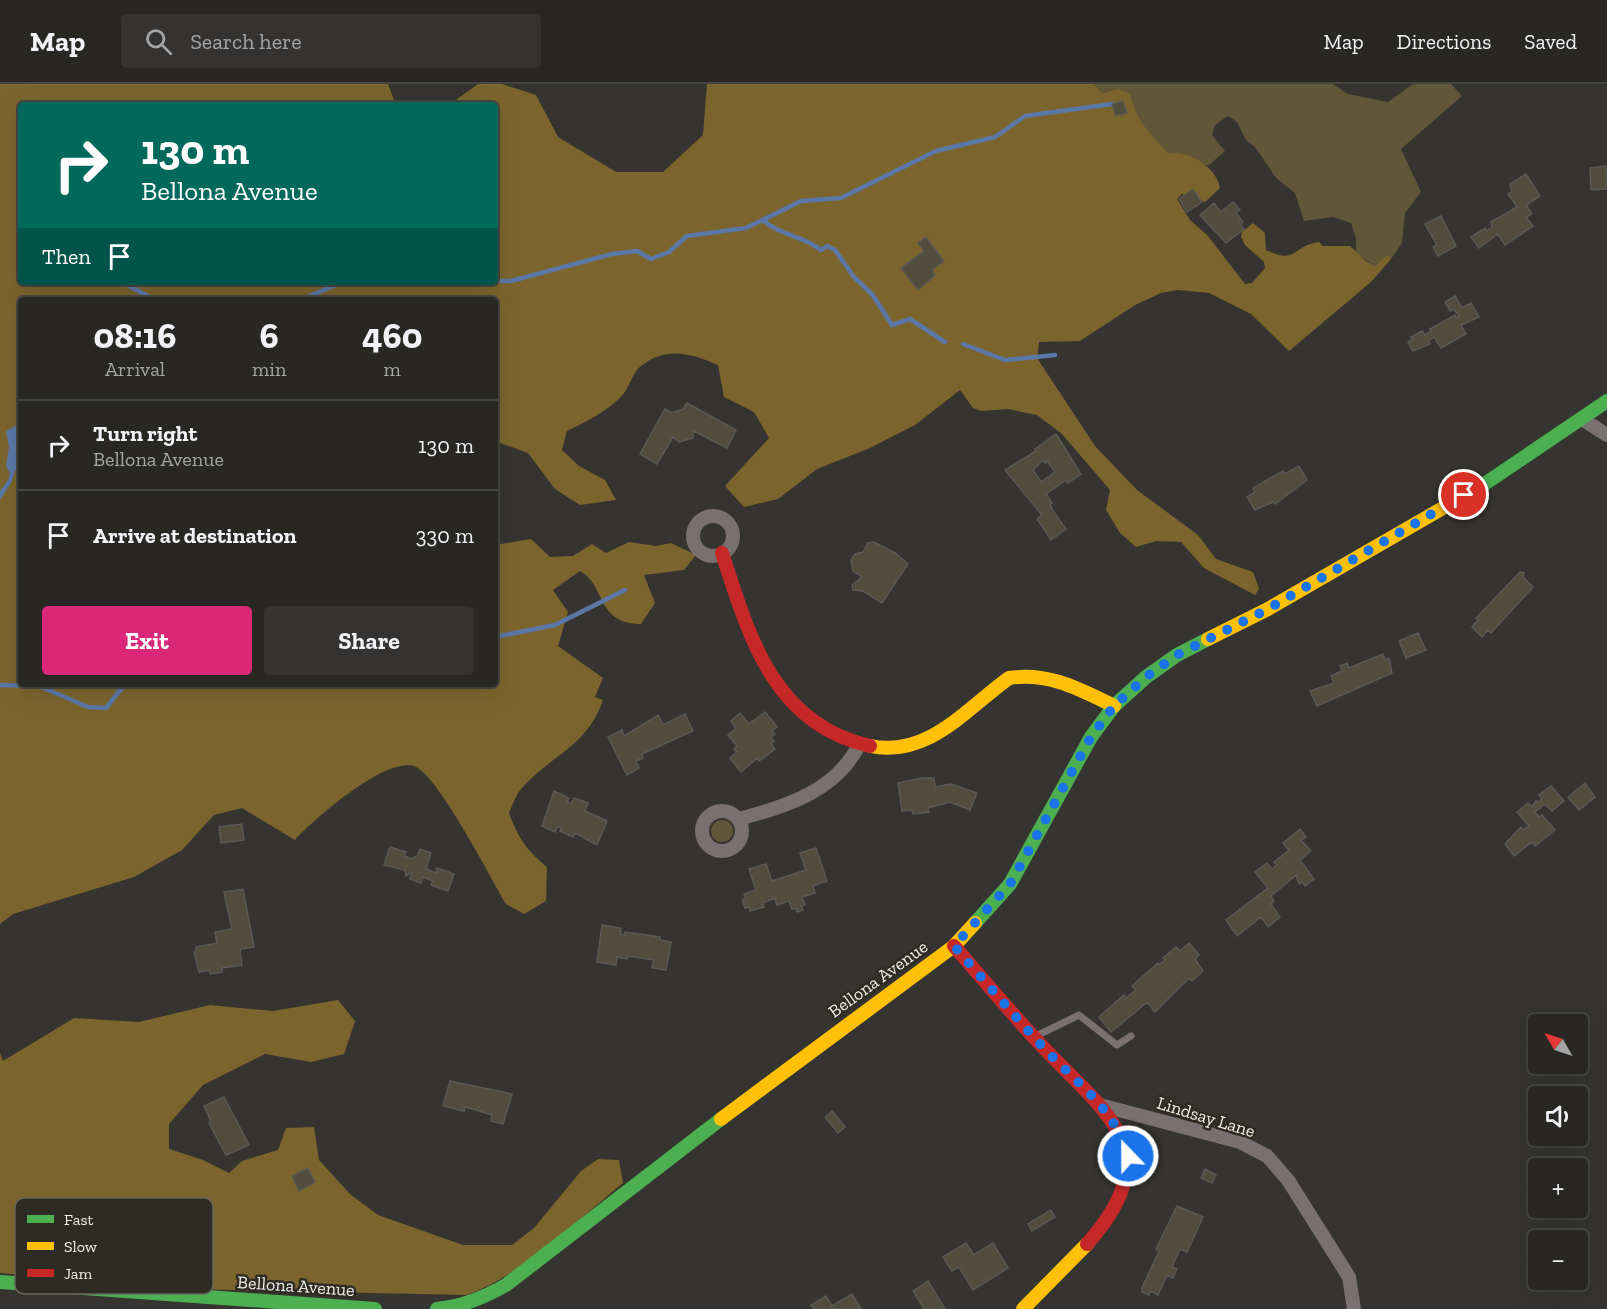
<!DOCTYPE html>
<meta charset="utf-8">
<style>
:root{--surface:#282724;--page:#343331;--text:#f1f3f6;--muted:#a5a5a6;--line:#444441;--accent:#db2777}
body{margin:0;font-family:"Zilla Slab",serif;background:var(--page);color:var(--text);height:100vh;display:flex;flex-direction:column;font-size:22px;white-space:nowrap}
*{box-sizing:border-box;margin:0}
p{font-size:20px;color:var(--muted)}
.icon{flex:none;width:33px;height:33px;fill:none;stroke:currentColor;stroke-width:2;stroke-linecap:round;stroke-linejoin:round}
.map{position:relative;flex:1;overflow:hidden}
.panel{position:absolute;left:18px;top:213px;width:480px;height:390px;display:flex;flex-direction:column;background:var(--surface);border-radius:6px;box-shadow:0 6px 24px #0002,0 0 0 2px var(--line)}
.panel>*{flex:none}
.top-card{position:absolute;left:18px;top:18px;width:480px;height:183px;border-radius:6px;box-shadow:0 6px 24px #0002,0 0 0 2px var(--line);background:#00695c;color:#fff;overflow:hidden}
.needle{width:39px;rotate:309deg}
.buttons{position:absolute;left:1528px;top:930px;display:grid;gap:12px}
.buttons a{display:grid;place-items:center;width:60px;height:60px;border-radius:6px;background:var(--surface);box-shadow:0 6px 24px #0002,0 0 0 2px var(--line);font-size:30px}
.pin{position:absolute;display:grid;place-items:center;width:51px;height:51px;color:#fff;margin:-26px;border:3px solid #fff;border-radius:50%;box-shadow:0 2px 6px #0007}
.me{position:absolute;width:66px;margin:-33px;rotate:338deg;stroke-linejoin:round;filter:drop-shadow(0 0 4px #0008)}
.turn{display:flex;align-items:center;gap:21px;height:126px;padding:0 24px;font-size:27px}
.turn .icon{width:78px;height:78px;stroke-width:2.5}
.turn b{display:block;font-size:42px;line-height:51px}
.then{display:flex;align-items:center;height:57px;padding:0 24px;background:#0003;gap:12px;font-size:22px}
.eta{display:flex;justify-content:space-evenly;align-items:center;height:102px;text-align:center}
.eta b{font-size:36px;font-weight:800;line-height:42px}
.primary-button{display:flex;gap:12px;margin-top:auto;padding:12px 24px}
.primary-button a{flex:1;height:69px;border-radius:6px;background:var(--accent);color:#fff;font-size:24px;font-weight:800;line-height:69px;text-align:center}
.primary-button a+a{background:var(--page);color:var(--text)}
ul{padding:0;list-style:none}
li{display:flex;align-items:center;gap:18px;height:90px;padding:0 24px;border-top:2px solid var(--line)}
li div{flex:1}
li b{display:block;font-size:22px}
li em{font-style:normal}
header{display:flex;align-items:center;gap:36px;box-sizing:border-box;height:84px;padding:0 30px;background:var(--surface);border-bottom:2px solid var(--line)}
header strong{font-size:28px}
nav{display:flex;gap:33px;margin-inline-start:auto;font-size:21px}
.search{width:420px;height:54px;background:var(--page);display:flex;align-items:center;gap:15px;box-sizing:border-box;padding:0 21px;border-radius:6px;color:var(--muted);font-size:22px}
.map>svg:first-child{display:block}
</style>
<header>
<strong>Map</strong>
<div class="search"><svg class="icon" aria-label="search" viewBox="0 0 24 24"><circle cx="10" cy="10" r="6"/><path d="M15 15l6 6"/></svg>Search here</div>
<nav><a>Map</a><a>Directions</a><a>Saved</a></nav>
</header>
<div class="map">
<svg width="1607" height="1225" viewBox="0 0 1607 1225">
<rect width="100%" height="100%" fill="#363430"/>
<path fill="#625638" d="M1094,0H1333L1348,10L1388,18L1413,0H1451L1462,12L1401,65L1421,108L1405,129L1402,159L1391,175L1387,171L1375,182L1356,169V154L1351,139L1333,133L1304,137L1295,109L1276,94L1255,63L1246,56L1237,38L1228,32L1215,41L1212,51L1225,67L1208,82L1168,69L1151,53L1118,5L1102,9Z
M711 747a11 11 0 1 1 22 0a11 11 0 1 1-22 0Z"/>
<path fill="#7c652d" d="M0,0H388L396,21H21V198H495V21H449L478,0H502L536,11L558,53L583,68L616,88H663L703,51L707,0H1094L1102,9L1118,5L1130,10C1135,35 1151,51 1168,69C1188,66 1217,83 1220,104L1205,118L1182,110L1177,115L1190,136L1208,152L1245,200L1252,199L1265,184L1264,178L1245,161L1241,153L1242,148L1253,139L1265,149L1266,166C1297,181 1292,162 1319,158L1323,162H1350L1366,177L1375,182L1387,171L1391,175L1371,198L1289,267L1251,230L1209,209L1178,206L1161,209L1135,221L1080,257L1039,258L1037,274L1095,362L1137,406L1198,451L1216,475L1253,488L1259,505L1255,511L1204,484L1181,458L1156,457L1136,463L1120,449L1106,426L1110,406L1062,350L1037,331L1008,325L982,327L973,324L960,306L915,341L870,364L817,385L778,415L744,423L725,402L769,354L754,328L724,313L718,281C691,269 666,262 641,282C633,288 630,301 624,309C609,327 587,337 567,347L562,366L579,382L605,396L616,416L580,421L555,405L528,369L500,359L495,360V216H21V600H495V461L531,455L550,473L573,472L592,460L606,469L629,458L656,462L671,459L696,471L684,486L644,491L655,519L641,540C596,540 606,501 580,487L553,506L568,528L558,562L603,594L595,613L603,616C586,664 552,670 522,704C516,710 513,720 509,729C517,752 527,767 547,783L546,817L524,830L506,820C490,793 440,695 416,683C388,670 313,736 295,756L242,724L214,731L182,766L134,793L13,830L0,840Z
M338,916L355,937L344,970L311,978L265,970L203,1001L169,1040V1065L203,1076L229,1089L242,1077L278,1066L286,1044L314,1043L319,1076L350,1110L378,1131L463,1161H512L534,1144L581,1087L598,1075L619,1076L623,1099C577,1136 521,1192 467,1211L188,1205L0,1189V969L3,977L74,934L139,938L210,921L273,927Z"/>
<path fill="#5a78a7" d="M21,339V354L17,362V382L11,399L0,416V407L8,396L10,389L6,382L9,363L6,347Z"/>
<g fill="none" stroke-linecap="round" stroke-linejoin="round">
<path stroke="#5a78a7" stroke-width="4.5" d="M763,136C780,152 803,151 821,166L827,162L835,166L854,193L872,210L892,241L910,235L945,258
M495,197H511L612,170L637,167L651,175L669,168L687,152L746,144L801,117L841,114L936,67L995,53L1025,32L1112,20
M122,198L155,216
M436,198H467
M300,216L343,198
M963,260L1005,276L1055,271
M495,553L555,541L625,506
M0,601L39,602L88,623L106,624L125,600"/>
</g>
<path fill="#514c3c" stroke="#5a5955" stroke-width="1.5" fill-rule="evenodd" d="M1123,17L1127,29L1116,32L1112,20Z
M1606,82L1607,105L1591,106L1590,84Z
M1526,90L1540,112L1526,121L1532,130L1526,133L1533,142L1505,161L1498,150L1479,164L1471,153L1485,144L1487,147L1492,143L1491,138L1517,123L1508,110L1512,107L1510,100Z
M1193,105L1202,118L1187,128L1179,115Z
M1233,118L1240,126L1236,129L1243,138L1240,140L1244,145L1226,159L1200,131L1214,119L1221,128Z
M1441,132L1456,162L1438,172L1433,163L1437,161L1425,140Z
M926,153L944,177L932,186L935,191L918,206L901,184L924,167L918,159Z
M1455,212L1462,224L1471,219L1479,233L1461,241L1466,250L1441,264L1434,253L1428,257L1430,260L1413,267L1408,258L1413,255L1411,253L1422,247L1425,251L1431,247L1430,245L1455,231L1456,234L1459,232L1454,225L1450,227L1445,218Z
M687,319L736,346L727,364L694,347L693,354L679,358L673,353L657,380L640,370L665,325L672,329L683,325Z
M1056,350L1081,390L1068,399L1066,396L1046,410L1052,419L1050,420L1053,427L1066,445L1051,456L1037,435L1042,431L1005,386L1036,367L1035,365ZM1043,376L1045,379L1047,377L1055,388L1041,398L1033,386Z
M1299,382L1307,396L1275,420L1273,418L1255,426L1247,413L1255,408L1253,404L1283,387L1285,390Z
M874,458L895,469L908,480L882,519L863,507L853,506L852,501L862,493L853,487L851,476L855,470L863,468L868,459Z
M1520,488L1524,489L1523,493L1533,503L1491,549L1488,546L1482,553L1472,543L1478,536L1476,534Z
M1418,549L1426,566L1406,574L1399,557Z
M1383,570L1385,576L1389,574L1392,589L1317,622L1310,607L1334,599L1331,592L1342,587L1340,582L1347,579L1349,584Z
M765,628L777,643L772,647L775,650L771,653L774,657L771,659L775,665L759,677L757,674L741,688L730,674L737,668L734,665L737,662L728,651L736,644L731,637L740,629L749,640Z
M685,630L693,647L642,670L643,674L636,677L639,684L627,691L608,653L622,646L624,652L658,631L663,641Z
M923,694H934L935,703L951,700L977,709L970,726L950,718L928,724L929,728L913,730L912,726L902,727L898,699Z
M1585,699L1595,713L1579,726L1568,713Z
M1551,702L1564,717L1552,727L1545,720L1535,728L1539,733L1542,731L1555,746L1535,762L1532,758L1514,772L1505,760L1521,743L1523,746L1529,742L1517,728L1528,719L1532,723L1536,717L1538,718L1542,715L1539,711Z
M554,707L569,714L567,718L571,720L574,714L588,719L585,727L607,737L597,761L575,749L573,753L560,747L561,744L557,742L555,748L542,742Z
M242,740L244,756L221,759L219,743Z
M1300,745L1306,753L1301,756L1311,767L1300,776L1314,795L1305,802L1302,798L1299,800L1296,791L1271,812L1274,817L1271,820L1273,823L1280,833L1268,843L1261,833L1237,852L1226,836L1268,804L1255,788L1267,779L1272,785L1277,781L1274,778L1289,766L1283,759Z
M390,763L406,768L404,772L411,775L417,772L420,765L431,769L426,785L436,789L437,784L454,790L448,807L431,801L433,797L423,793L421,799L410,795L412,788L406,792L405,786L384,781Z
M816,764L827,797L813,802L815,809L802,813L805,821L801,822L803,826L797,828L796,824L792,825L789,817L777,821L775,814L762,819L764,823L750,827L749,823L745,824L742,816L746,814L744,810L756,806L749,785L766,780L772,797L806,786L800,769Z
M243,805L254,863L240,865L242,881L222,884V888L210,890L209,886L199,888L194,868H196V863L217,859L215,848L232,845L224,808Z
M602,841L621,844L620,850L625,851V848L660,853V856L671,858L666,886L652,884L654,876L628,872L627,875L617,873L616,881L597,878Z
M1189,859L1199,871L1195,875L1203,887L1192,897L1189,894L1155,928L1148,919L1145,920L1111,948L1099,933L1124,911L1126,914L1136,906L1132,902L1158,879L1159,881L1165,876L1163,874L1176,863L1180,867Z
M450,997L512,1010L503,1040L491,1037L492,1031L473,1025L465,1023L464,1027L443,1022Z
M224,1013L249,1061L226,1071L209,1039L211,1038L204,1022Z
M832,1027L845,1043L838,1049L825,1033Z
M308,1084L315,1098L299,1107L292,1092Z
M1205,1085L1216,1091L1212,1099L1201,1094Z
M1177,1122L1203,1133L1187,1168L1180,1165L1172,1183L1177,1185L1173,1194L1167,1191L1158,1211L1150,1207L1149,1211L1142,1208V1204L1159,1167L1156,1165Z
M1051,1126L1055,1133L1032,1147L1028,1140Z
M966,1159L974,1171L993,1159L1008,1184L973,1206L959,1183L952,1187L943,1173Z
M928,1197L945,1225H924L913,1207Z
M852,1210L861,1225H814L811,1221L826,1212L832,1222Z"/>
<g fill="none" stroke-linecap="round" stroke-linejoin="round">
<path stroke="#787071" stroke-width="7" d="M1036,952L1079,931L1117,961L1131,952"/>
<path stroke="#787071" stroke-width="14" d="M1582,335L1607,351
M693 452a20 20 0 1 1 40 0a20 20 0 1 1-40 0Z
M702 747a20 20 0 1 1 40 0a20 20 0 1 1-40 0Z
M739,735C786,722 835,708 859,661
M1100,1021L1240,1058L1267,1072L1288,1096L1349,1193L1354,1225"/>
<path stroke="#4caf50" stroke-width="14" d="M1443,424L1483,401L1607,317
M975,839L1010,800L1091,653L1114,622L1146,593L1177,571L1208,555
M0,1198L375,1225
M437,1225C463,1222 483,1214 506,1201L721,1035"/>
<path stroke="#ffc107" stroke-width="14" d="M1208,555L1268,525L1443,424
M870,662C928,674 966,625 1009,594C1049,588 1079,605 1114,622
M721,1035L954,862L975,839
M1023,1225L1087,1160"/>
<path stroke="#c62828" stroke-width="14" d="M722,469C749,552 773,640 870,662
M954,862C983,895 1011,929 1041,961C1106,1030 1170,1066 1087,1160"/>
</g>
<g fill="none" stroke-linecap="round" stroke-linejoin="round">
<path stroke="#1a73e8" stroke-width="10" stroke-dasharray="0 18" d="M1128,1072C1117,1026 1072,995 1042,962C1012,929 983,895 954,862L1010,800L1091,653L1114,622L1146,593L1177,571L1268,525L1464,411"/>
</g>
<g text-anchor="middle" dominant-baseline="central" stroke-width="5" stroke-linejoin="round" paint-order="stroke">
<g font-size="18" fill="#f0eee9" stroke="#2e2b24">
<text transform="translate(878 895) rotate(-36)">Bellona Avenue</text>
<text transform="translate(1206 1033) rotate(17)">Lindsay Lane</text>
<text transform="translate(296 1202) rotate(4)">Bellona Avenue</text>
</g>
</g>
<rect x="15" y="1114" width="198" height="96" rx="9" fill="#2e2b24" stroke="#68665f" stroke-width="1.5"/>
<rect x="27" y="1131" width="27" height="8" fill="#4caf50"/>
<rect x="27" y="1158" width="27" height="8" fill="#ffc107"/>
<rect x="27" y="1185" width="27" height="8" fill="#c62828"/>
<g font-size="16" fill="#f0eee9">
<text x="64" y="1141">Fast</text>
<text x="64" y="1168">Slow</text>
<text x="64" y="1195">Jam</text>
</g>
</svg>
<div class="buttons">
<a><svg class="needle" viewBox="-14 -14 28 28"><path d="M0-13l5 13h-10z" fill="#e53935"/><path d="M0 13l5-13h-10z" fill="#a5a5a6"/></svg></a>
<a><svg class="icon" aria-label="sound" viewBox="0 0 24 24"><path d="M4 9h4l5-4v14l-5-4H4zM17 9q2 3 0 6"/></svg></a>
<a>+</a>
<a>−</a>
</div>
<div class="pin" style="left:1464px;top:411px;background:#d93025"><svg class="icon" aria-label="arrive" viewBox="0 0 24 24"><path d="M6 21V4h12l-3 4 3 4H6"/></svg></div>
<svg class="me" style="left:1128px;top:1072px" viewBox="-20 -20 40 40"><circle r="17" fill="#1a73e8" stroke="#fff" stroke-width="3"/><path d="M0-11L8 9 0 5-8 9z" fill="#fff"/></svg>
<div class="top-card">
<div class="turn"><svg class="icon" aria-label="right" viewBox="0 0 24 24"><path d="M7 20v-9h11M14 6l5 5-5 5"/></svg><div><b>130 m</b>Bellona Avenue</div></div>
<div class="then">Then<svg class="icon" aria-label="arrive" viewBox="0 0 24 24"><path d="M6 21V4h12l-3 4 3 4H6"/></svg></div>
</div>
<section class="panel">
<div class="eta">
<div><b>08:16</b><p>Arrival</p></div>
<div><b>6</b><p>min</p></div>
<div><b>460</b><p>m</p></div>
</div>
<ul>
<li><svg class="icon" aria-label="right" viewBox="0 0 24 24"><path d="M7 20v-9h11M14 6l5 5-5 5"/></svg><div><b>Turn right</b><p>Bellona Avenue</p></div><em>130 m</em></li>
<li><svg class="icon" aria-label="arrive" viewBox="0 0 24 24"><path d="M6 21V4h12l-3 4 3 4H6"/></svg><div><b>Arrive at destination</b></div><em>330 m</em></li>
</ul>
<div class="primary-button"><a>Exit</a><a>Share</a></div>
</section>
</div>
